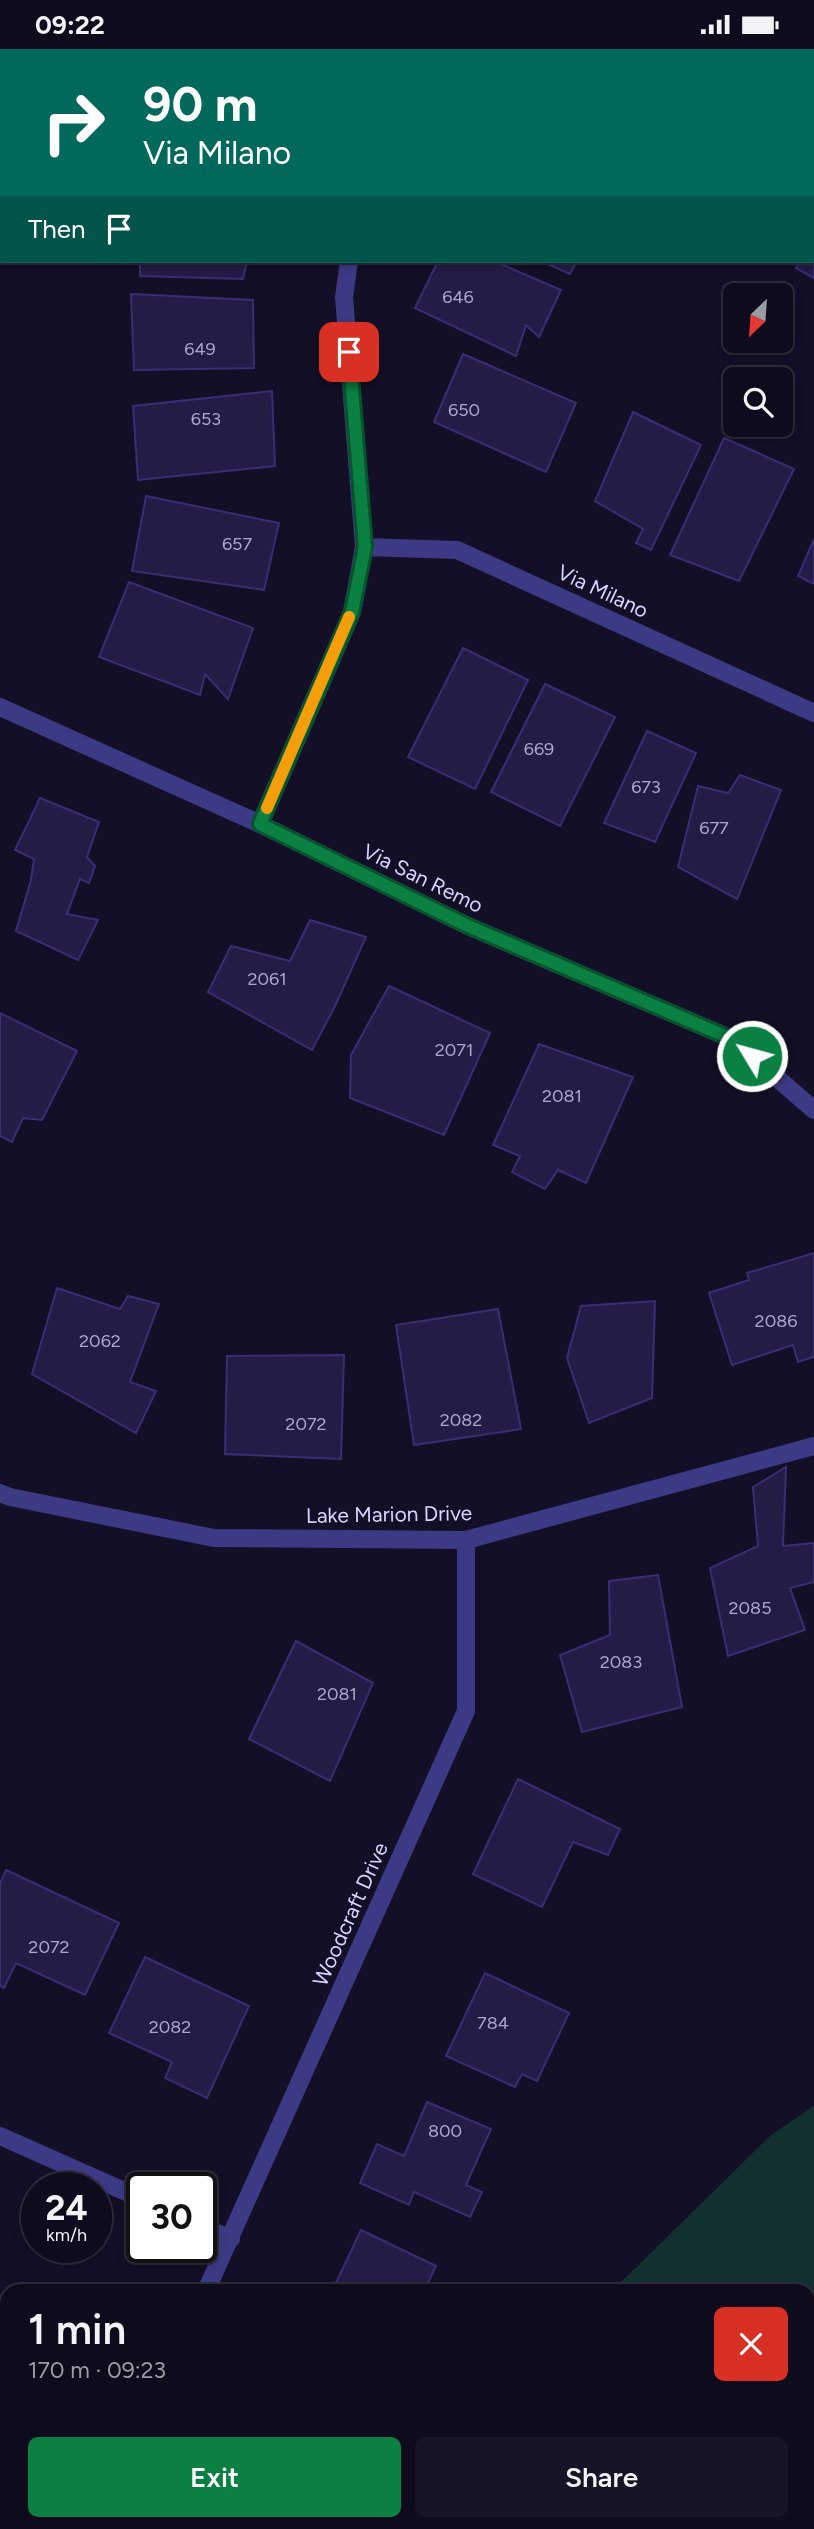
<!DOCTYPE html>
<meta charset="utf-8">
<style>
:root{--surface:#0e0b1c;--page:#171425;--text:#f1f3f6;--muted:#9b9ba3;--line:#2e2b3b;--accent:#0b8043}
body{margin:0;font-family:Figtree,sans-serif;background:var(--page);color:var(--text);height:100vh;display:flex;flex-direction:column;font-size:26px;white-space:nowrap}
*{box-sizing:border-box;margin:0}
p{font-size:23px;color:var(--muted)}
.icon{flex:none;width:38px;height:38px;fill:none;stroke:currentColor;stroke-width:2;stroke-linecap:round;stroke-linejoin:round}
.map{position:relative;flex:1;overflow:hidden}
.drawer{position:absolute;left:0px;top:2235px;width:816px;height:247px;display:flex;flex-direction:column;background:var(--surface);border-radius:21px 21px 0 0;box-shadow:0 4px 10px #0003,0 0 0 2px var(--line)}
.drawer>*{flex:none}
.top-card{position:absolute;left:0px;top:0px;width:816px;height:214px;box-shadow:0 4px 10px #0003,0 0 0 2px var(--line);background:#00695c;color:#fff;overflow:hidden}
.needle{width:46px;rotate:205deg}
.buttons{position:absolute;left:723px;top:234px;display:grid;gap:14px}
.buttons a{display:grid;place-items:center;width:70px;height:70px;border-radius:10px;background:var(--surface);box-shadow:0 4px 10px #0003,0 0 0 2px var(--line);font-size:35px}
.speed{position:absolute;left:21px;top:2123px;display:flex;gap:14px;font-size:35px;font-weight:700;text-align:center}
.speed>*{display:grid;place-content:center;width:91px;height:91px;border-radius:50%;background:var(--surface);box-shadow:0 4px 10px #0003,0 0 0 2px var(--line);line-height:1}
.speed small{font-size:18px;font-weight:400}
.speed .limit{border:4px solid #111;border-radius:10px;background:#fff;color:#111}
.pin{position:absolute;display:grid;place-items:center;width:60px;height:60px;color:#fff;margin:-30px;border-radius:14px;box-shadow:0 4px 10px #0006}
.me{position:absolute;width:77px;margin:-38px;rotate:307deg;stroke-linejoin:round;filter:drop-shadow(0 0 5px #0008)}
.turn{display:flex;align-items:center;gap:24px;height:147px;padding:0 28px;font-size:32px}
.turn .icon{width:91px;height:91px;stroke-width:2.5}
.turn b{display:block;font-size:49px;line-height:60px}
.then{display:flex;align-items:center;height:66px;padding:0 28px;background:#0003;gap:14px;font-size:26px}
.round{display:grid;place-items:center;flex:none;width:74px;height:74px;border-radius:10px;background:var(--page)}
.headline{display:flex;align-items:center;justify-content:space-between;height:119px;padding:0 28px}
h1{font-size:42px;font-weight:600;line-height:52px}
.primary-button{display:flex;gap:14px;margin-top:auto;padding:14px 28px}
.primary-button a{flex:1;height:80px;border-radius:10px;background:var(--accent);color:#fff;font-size:28px;font-weight:600;line-height:80px;text-align:center}
.primary-button a+a{background:var(--page);color:var(--text)}
.status{display:flex;justify-content:space-between;align-items:center;height:49px;padding:0 35px;background:var(--surface);direction:ltr}
.status svg{height:19px;fill:currentColor}
.map>svg:first-child{display:block}
</style>
<div class="status"><b>09:22</b><svg viewBox="0 0 49 12"><path d="M0 12V9h3v3zM5 12V6h3v6zM10 12V3h3v9zM15 12V0h3v12zM26 1h20v11H26zM47 4h2v5h-2z"/></svg></div>
<div class="map">
<svg width="814" height="2480" viewBox="0 0 814 2480">
<rect width="100%" height="100%" fill="#130f26"/>
<path fill="#12302f" d="M814,2057V2316L809,2319L808,2242H612L771,2086Z
M455,2474L605,2475L602,2480H453Z"/>
<path fill="#0c2248" d="M814,2316V2480H603L605,2474H808V2319Z"/>
<path fill="#241b47" stroke="#3b2d73" stroke-width="2" d="M255,0H341L339,2Z
M605,0H740L605,2Z
M814,185V229L796,219L800,212H814Z
M140,212H247L243,230L140,227Z
M438,212H494L561,241L539,288L526,276L516,307L415,259Z
M541,212H577L570,225Z
M131,245L253,251L254,319L134,321Z
M463,305L576,354L546,423L434,373Z
M272,342L275,417L138,431L133,357Z
M633,363L701,396L651,501L636,494L643,480L595,452Z
M724,389L794,420L739,532L670,506Z
M146,447L279,474L264,541L132,522Z
M814,490V535L798,527Z
M129,533L253,579L228,650L205,625L200,646L99,608Z
M463,599L528,631L475,740L408,708Z
M545,635L615,668L560,777L491,743Z
M647,682L696,704L655,793L604,774Z
M740,726L781,741L737,850L678,818L698,737L728,744Z
M40,749L99,773L87,808L95,817L89,834L80,830L67,865L98,871L78,911L16,882L31,831L34,810L15,801Z
M310,871L366,888L335,957L312,1001L208,943L231,897L290,912Z
M389,937L490,984L444,1086L350,1049L351,1006Z
M0,964L77,1002L42,1071L23,1069L12,1093L0,1087Z
M539,995L633,1028L586,1134L558,1121L545,1140L512,1123L520,1107L493,1096Z
M814,1204V1308L798,1313L793,1296L732,1316L709,1244L749,1231L747,1224Z
M57,1239L120,1260L128,1247L159,1255L130,1333L156,1342L136,1384L32,1325Z
M655,1252L652,1349L589,1374L567,1309L581,1257Z
M498,1260L521,1380L414,1396L396,1276Z
M344,1306L341,1410L225,1405L227,1307Z
M786,1418L783,1497L814,1494V1533L790,1539L805,1581L728,1607L710,1519L758,1497L753,1438Z
M658,1526L682,1658L582,1683L560,1606L610,1586L609,1532Z
M296,1592L373,1634L330,1732L249,1690Z
M518,1730L620,1780L608,1806L573,1793L542,1858L473,1825Z
M6,1821L119,1874L85,1946L16,1914L4,1939L0,1937V1834Z
M145,1908L249,1957L207,2049L165,2029L172,2013L109,1984Z
M485,1924L569,1964L537,2032L522,2025L515,2038L446,2007Z
M427,2053L491,2080L466,2136L482,2143L470,2168L414,2143L409,2156L360,2134L377,2095L404,2107Z
M361,2181L436,2217L424,2242H332Z
M207,2474H230L241,2480H204Z"/>
<g fill="none" stroke-linecap="round" stroke-linejoin="round">
<path stroke="#3d3a85" stroke-width="18" d="M469,2L471,0
M364,498L457,501L814,664
M0,658L260,775L468,877L732,990L814,1061
M260,775L352,563L364,498L344,248L349,212
M0,1444L10,1448L214,1489L466,1491L814,1397
M0,2087L142,2150
M201,2177L231,2190
M206,2242L466,1662V1491
M95,2480L97,2474"/>
</g>
<g fill="none" stroke-linecap="round" stroke-linejoin="round">
<defs>
<path id="route" d="M349,303L365,498L352,563L260,775L468,877L732,990L752,1007"/>
</defs>
<use href="#route" stroke="#07532c" stroke-width="18"/>
<use href="#route" stroke="#0b8043" stroke-width="12"/>
<path stroke="#f59e0b" stroke-width="12" d="M267,759L349,568"/>
</g>
<g text-anchor="middle" dominant-baseline="central" stroke-width="5" stroke-linejoin="round" paint-order="stroke">
<g font-size="18" fill="#aca6d1">
<text x="458" y="248">646</text>
<text x="200" y="300">649</text>
<text x="464" y="361">650</text>
<text x="206" y="370">653</text>
<text x="237" y="495">657</text>
<text x="539" y="700">669</text>
<text x="646" y="738">673</text>
<text x="714" y="779">677</text>
<text x="267" y="930">2061</text>
<text x="454" y="1001">2071</text>
<text x="562" y="1047">2081</text>
<text x="776" y="1272">2086</text>
<text x="100" y="1292">2062</text>
<text x="461" y="1371">2082</text>
<text x="306" y="1375">2072</text>
<text x="750" y="1559">2085</text>
<text x="621" y="1613">2083</text>
<text x="337" y="1645">2081</text>
<text x="49" y="1898">2072</text>
<text x="493" y="1974">784</text>
<text x="170" y="1978">2082</text>
<text x="445" y="2082">800</text>
</g>
<g font-size="21" fill="#d9d4ff" stroke="#130f26">
<text transform="translate(603 542) rotate(25)">Via Milano</text>
<text transform="translate(423 829) rotate(26)">Via San Remo</text>
<text transform="translate(389 1465) rotate(-1)">Lake Marion Drive</text>
<text transform="translate(350 1865) rotate(-66)">Woodcraft Drive</text>
</g>
</g>
</svg>
<div class="buttons">
<a><svg class="needle" viewBox="-14 -14 28 28"><path d="M0-13l5 13h-10z" fill="#e53935"/><path d="M0 13l5-13h-10z" fill="#9b9ba3"/></svg></a>
<a><svg class="icon" aria-label="search" viewBox="0 0 24 24"><circle cx="10" cy="10" r="6"/><path d="M15 15l6 6"/></svg></a>
</div>
<div class="speed"><div>24<small>km/h</small></div><div class="limit">30</div></div>
<div class="pin" style="left:349px;top:303px;background:#d93025"><svg class="icon" aria-label="arrive" viewBox="0 0 24 24"><path d="M6 21V4h12l-3 4 3 4H6"/></svg></div>
<svg class="me" style="left:752px;top:1007px" viewBox="-20 -20 40 40"><circle r="17" fill="#0b8043" stroke="#fff" stroke-width="3"/><path d="M0-11L8 9 0 5-8 9z" fill="#fff"/></svg>
<div class="top-card">
<div class="turn"><svg class="icon" aria-label="right" viewBox="0 0 24 24"><path d="M7 20v-9h11M14 6l5 5-5 5"/></svg><div><b>90 m</b>Via Milano</div></div>
<div class="then">Then<svg class="icon" aria-label="arrive" viewBox="0 0 24 24"><path d="M6 21V4h12l-3 4 3 4H6"/></svg></div>
</div>
<section class="drawer">
<div class="headline"><div><h1>1 min</h1><p>170 m · 09:23</p></div><a class="round" style="background:#d93025;color:#fff"><svg class="icon" aria-label="close" viewBox="0 0 24 24"><path d="M6 6l12 12M18 6L6 18"/></svg></a></div>
<div class="primary-button"><a>Exit</a><a>Share</a></div>
</section>
</div>
